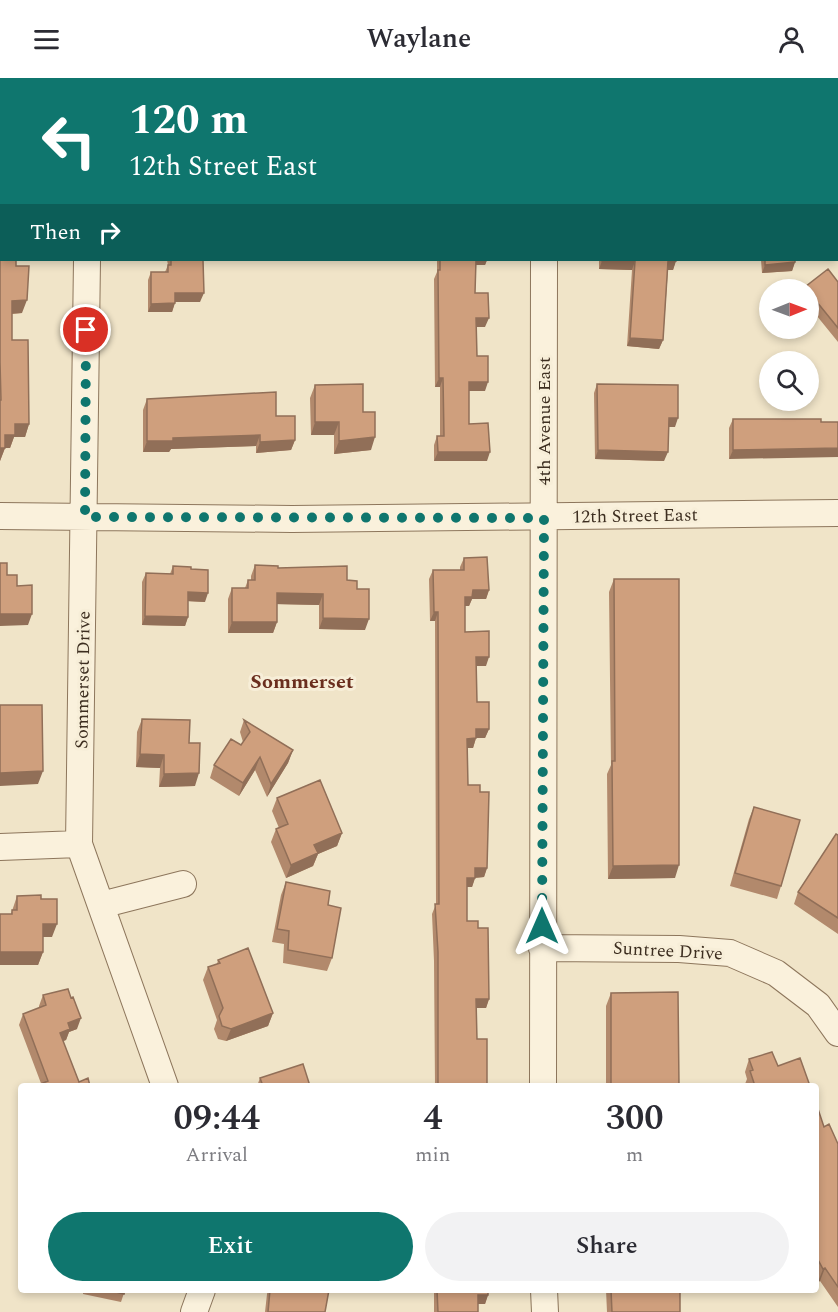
<!DOCTYPE html>
<style>
:root{--surface:#fff;--page:#f2f2f3;--text:#2b2b33;--muted:#7c7c81;--accent:#0f766e}
body{margin:0;font-family:Spectral,serif;background:var(--page);color:var(--text);height:100vh;display:flex;flex-direction:column;font-size:22px;white-space:nowrap}
*{box-sizing:border-box;margin:0}
p{font-size:20px;color:var(--muted)}
.icon{flex:none;width:33px;height:33px;fill:none;stroke:currentColor;stroke-width:2;stroke-linecap:round;stroke-linejoin:round}
.map{position:relative;flex:1;overflow:hidden}
.sheet{position:absolute;left:18px;top:1005px;width:801px;height:210px;display:flex;flex-direction:column;background:var(--surface);border-radius:6px;box-shadow:0 3px 9px #0003}
.sheet>*{flex:none}
.top-card{position:absolute;left:0px;top:0px;width:838px;height:183px;box-shadow:0 3px 9px #0003;background:#0f766e;color:#fff;overflow:hidden}
.needle{width:39px;rotate:89deg}
.controls{position:absolute;left:759px;top:201px;display:grid;gap:12px}
.controls a{display:grid;place-items:center;width:60px;height:60px;border-radius:50%;background:var(--surface);box-shadow:0 3px 9px #0003;font-size:30px}
.pin{position:absolute;display:grid;place-items:center;width:51px;height:51px;color:#fff;margin:-26px;border:3px solid #fff;border-radius:50%;box-shadow:0 2px 6px #0007}
.me{position:absolute;width:66px;margin:-33px;rotate:0deg;stroke-linejoin:round;filter:drop-shadow(0 0 4px #0008)}
.turn{display:flex;align-items:center;gap:21px;height:126px;padding:0 30px;font-size:27px}
.turn .icon{width:78px;height:78px;stroke-width:2.5}
.turn b{display:block;font-size:42px;line-height:51px}
.then{display:flex;align-items:center;height:57px;padding:0 30px;background:#0003;gap:12px;font-size:22px}
.eta{display:flex;justify-content:space-evenly;align-items:center;height:102px;text-align:center}
.eta b{font-size:36px;font-weight:600;line-height:42px}
.action{display:flex;gap:12px;margin-top:auto;padding:12px 30px}
.action a{flex:1;height:69px;border-radius:36px;background:var(--accent);color:#fff;font-size:24px;font-weight:600;line-height:69px;text-align:center}
.action a+a{background:var(--page);color:var(--text)}
header{display:flex;justify-content:space-between;align-items:center;height:78px;padding:0 30px;background:var(--surface);font-size:27px;font-weight:600}
.map>svg:first-child{display:block}
</style>
<header><svg class="icon" aria-label="menu" viewBox="0 0 24 24"><path d="M4 6h16M4 12h16M4 18h16"/></svg>Waylane<svg class="icon" aria-label="person" viewBox="0 0 24 24"><circle cx="12" cy="8" r="4"/><path d="M4 21q1-7 8-7t8 7"/></svg></header>
<div class="map">
<svg width="838" height="1234" viewBox="0 0 838 1234">
<rect width="100%" height="100%" fill="#f0e4c8"/>
<g fill="none" stroke-linecap="round" stroke-linejoin="round">
<defs>
<path id="minor" d="M89,2V0
M544,2V0
M87,182L79,766L165,1008
M0,438L292,441L838,435
M0,769L79,766
M101,827L183,806
M542,870L679,871L730,875L776,895L818,927L838,955
M543,1008L544,182
M544,1212L545,1234
M194,1234L202,1212"/>
</defs>
<use href="#minor" stroke="#8d765c" stroke-width="28"/>
<use href="#minor" stroke="#faf1dc" stroke-width="26"/>
</g>
<path fill="#b2896c" d="M0,0L2,2V182L16,188L22,235L12,236V262L29,346L25,359H14L10,370H5L0,383Z
M167,182H203L200,224H175L172,234H148V202L151,194H165L168,187Z
M437,182H487L485,187H476L475,215L485,249H476L477,278L485,313H469V346L487,383H434V367L437,358H440V309H435L434,201L437,194Z
M599,182H676L673,192H668L663,262L659,271L627,268L632,192L599,191Z
M761,182H795V184L792,193L762,195Z
M838,204V264L808,227V212H804L805,209Z
M597,306L675,349H669L664,383L595,381L594,315Z
M315,307L363,334L371,372L334,376V357H311L310,320Z
M147,321L276,338L295,362L291,372L256,375V368L171,371L169,374H143V332Z
M733,341L821,344L729,381V350Z
M464,480L489,512L486,521H472L469,528H465V554L486,588H476L477,624L489,651L485,660H476L473,670H467L468,707L480,714L487,790L484,799L475,800L472,809H467V843L478,850L489,921L486,930H476L477,961L487,1008H435L434,883L432,836L436,826L435,543H430L429,501L433,492H460V489Z
M255,487L278,490L347,502L357,511L365,552L319,551V527L277,526V544L273,555H228V521L232,510H245L248,502H251V498Z
M173,488L191,491L205,524L188,523V539L185,548L142,547V504L146,495L170,496Z
M614,501L675,800L608,801L607,696L611,687L609,514Z
M142,641L189,665L195,708L159,709L160,690L136,689L137,654Z
M244,642L293,672L288,685L267,719L255,692L239,718L210,700L214,687L241,667L243,664L240,654Z
M277,720L342,755L337,768L318,776L313,788L286,800L271,764L276,751L279,750L272,733Z
M754,729L781,808L777,821L730,808L749,741Z
M838,757V856L794,826L798,814Z
M286,804L328,827L332,880L327,893L283,885L284,866L272,864L281,817Z
M17,818L41,821L52,859H43V874L38,887L11,836Z
M218,882L273,935L268,948L226,963L218,961L214,951L217,942L203,902L208,889L217,886Z
M611,915L679,1008H606V928Z
M43,917L77,951L69,954L66,962L63,963L79,1004L90,1008H42L19,947L23,936L39,930V928Z
M749,981L778,988L810,1008H746L745,1006L747,1001L745,994Z
M260,1000L310,1008H257Z
M816,1025L824,1049L838,1066V1229L820,1203L818,1204L816,1200Z
M83,1212H125L121,1224L83,1216Z
M268,1212H329L325,1234H265L267,1216Z
M434,1212H488V1217L485,1226H478V1234H434Z
M606,1212H680V1234H607Z"/>
<path fill="#916f58" d="M475,182H487L485,187H473Z
M602,183H635L632,192L599,191Z
M668,183H676L673,192H665Z
M795,184L792,193L762,195L765,187Z
M175,215H204L200,224H172Z
M27,222L22,235L7,236L12,223Z
M175,225L172,234H148L151,226Z
M476,240H489L485,249H473Z
M630,260L663,262L659,271L627,268Z
M439,300H443L440,309H435Z
M469,304H488L485,313H465Z
M669,340H678L675,349H666Z
M315,344H339L334,357H311Z
M15,346H29L25,359H14L10,370H0L5,357Z
M260,357L256,368L171,371L169,374H143L147,363L173,360Z
M375,359L371,372L334,376L339,363Z
M295,362L291,372L256,375L260,364Z
M0,370H5L0,383Z
M838,370V379L729,381L733,372Z
M598,372L668,374L664,383L595,381Z
M438,374H490L487,383H434Z
M473,512H489L486,521H472L469,528H461L465,519Z
M188,514L208,515L205,524L185,523Z
M277,515L323,516L319,527L273,526Z
M434,534H438L435,543H430Z
M0,536H32L28,547L0,548Z
M145,538L188,539L185,548L142,547Z
M323,540L369,541L365,552L319,551Z
M232,544H277L273,555H228Z
M476,579H489L486,588H473Z
M476,651H489L485,660H473Z
M476,660L473,670H464L467,661Z
M293,672L288,685L267,719L271,706Z
M140,676L164,677L160,690L136,689Z
M260,679L255,692L239,718L243,705Z
M43,693L38,706L0,708V695Z
M199,695L195,708L159,709L164,696Z
M342,755L337,768L318,776L313,788L286,800L291,787L314,767Z
M679,787L675,800L608,801L613,788Z
M475,790H487L484,799L472,800Z
M467,800H475L472,809H464Z
M43,846H57L52,859H38Z
M0,874H43L38,887H0Z
M476,921H489L486,930H473Z
M273,935L268,948L226,963L231,951Z
M81,940L77,951L69,954L66,962L56,966L60,955L68,945Z
M825,1190L820,1203L818,1204L823,1191Z
M478,1217H488L485,1226H475Z"/>
<path fill="#cf9f7d" stroke="#916f58" stroke-width="1.5" d="M0,0H28V1L2,2V62H0Z
M156,0H197V2H156Z
M438,0H489V2H438Z
M0,99H2V182H16V188H29L27,222L12,223V262H28L29,346H15V357H5V370H0V322H1L0,284Z
M171,182H203L204,215H175V225L151,226V194H168V187H171Z
M440,182H476L475,215H488L489,240H476L477,278H488V304H469V346L488,345L490,374H438L437,358H444L443,300H439L438,192H440Z
M602,182H676V183H668L663,262L630,260L635,183H602Z
M765,182H795V184L765,187Z
M828,191L838,204V250L808,213V212H807L805,209Z
M363,306V334H375V359L339,363V344H315V307Z
M597,306L678,307V340H669L668,374L598,372Z
M276,314V338H295V362L260,364V357L173,360V363H147V321Z
M733,341H821V344H838V370L733,372Z
M487,479L489,512H473L472,519H465V554L489,553V579H476L477,624H489V651H476V660L467,661L468,707H480V714H489L487,790H475V800H467V843H478V850H488L489,921H476L477,961H487V1008H438V874L435,826H439L438,534H434L433,492H464V480Z
M0,485H7V497H17V508L32,507V536H0Z
M255,487L278,488V490L347,488V502L357,503V511H369V541L323,540V516L277,515V544H232V510H248V502H255Z
M173,488L191,489V491L208,492V515L188,514V539L145,538L146,495L173,496Z
M614,501H679V787L613,788L612,683H615Z
M0,627H42L43,693L0,695Z
M142,641L190,642L189,665H200L199,695L164,696V677L140,676Z
M244,642L293,672L271,706L260,679L243,705L214,687L231,661L241,667L250,654Z
M320,702L342,755L314,767L318,775L291,787L276,751L288,746L277,720Z
M754,729L800,742L781,808L735,795Z
M836,756L838,757V840L798,814Z
M286,804L330,813L328,827L341,830L332,880L288,872L289,853L277,851Z
M41,817V821H57V846H43V874H0V836H12V832H17V818Z
M248,870L273,935L231,951L222,948L219,938L223,930L208,889L220,885L218,882Z
M68,911L71,920L73,919L81,940L68,945L70,951L60,955L79,1004L88,1000L90,1008H44L43,1005L48,1003L23,936L46,927L43,917Z
M678,914L679,1008H611V915Z
M772,974L778,988L800,980L810,1008H755L750,993L753,992L749,981Z
M303,986L310,1008H263L260,1000Z
M816,1025L824,1049L829,1046L838,1066V1209L825,1190L823,1191L816,1178Z
M108,1212H125L124,1216Z
M270,1212H329L325,1234H268Z
M437,1212H488V1217H478V1234H438Z
M611,1212H680V1234H612Z"/>
<g fill="none" stroke-linecap="round" stroke-linejoin="round">
<path stroke="#0f766e" stroke-width="10" stroke-dasharray="0 18" d="M86,252L85,439L544,440L542,848"/>
</g>
<g text-anchor="middle" dominant-baseline="central" stroke-width="6" stroke-linejoin="round" paint-order="stroke">
<g font-size="18" fill="#3d2e20" stroke="#f7eed8">
<text transform="translate(544 343) rotate(-90)">4th Avenue East</text>
<text transform="translate(635 438) rotate(-1)">12th Street East</text>
<text transform="translate(83 602) rotate(-89)">Sommerset Drive</text>
<text transform="translate(668 873) rotate(3)">Suntree Drive</text>
</g>
<g font-size="20" font-weight="bold" fill="#6b2e1e" stroke="#f7eed8">
<text x="302" y="604">Sommerset</text>
</g>
</g>
</svg>
<div class="controls">
<a><svg class="needle" viewBox="-14 -14 28 28"><path d="M0-13l5 13h-10z" fill="#e53935"/><path d="M0 13l5-13h-10z" fill="#7c7c81"/></svg></a>
<a><svg class="icon" aria-label="search" viewBox="0 0 24 24"><circle cx="10" cy="10" r="6"/><path d="M15 15l6 6"/></svg></a>
</div>
<div class="pin" style="left:86px;top:252px;background:#d93025"><svg class="icon" aria-label="arrive" viewBox="0 0 24 24"><path d="M6 21V4h12l-3 4 3 4H6"/></svg></div>
<svg class="me" style="left:542px;top:848px" viewBox="-20 -20 40 40"><path d="M0-17L14 15 0 8-14 15z" fill="#0f766e" stroke="#fff" stroke-width="4"/></svg>
<div class="top-card">
<div class="turn"><svg class="icon" aria-label="left" viewBox="0 0 24 24"><path d="M17 20v-9H6M10 6l-5 5 5 5"/></svg><div><b>120 m</b>12th Street East</div></div>
<div class="then">Then<svg class="icon" aria-label="right" viewBox="0 0 24 24"><path d="M7 20v-9h11M14 6l5 5-5 5"/></svg></div>
</div>
<section class="sheet">
<div class="eta">
<div><b>09:44</b><p>Arrival</p></div>
<div><b>4</b><p>min</p></div>
<div><b>300</b><p>m</p></div>
</div>
<div class="action"><a>Exit</a><a>Share</a></div>
</section>
</div>
